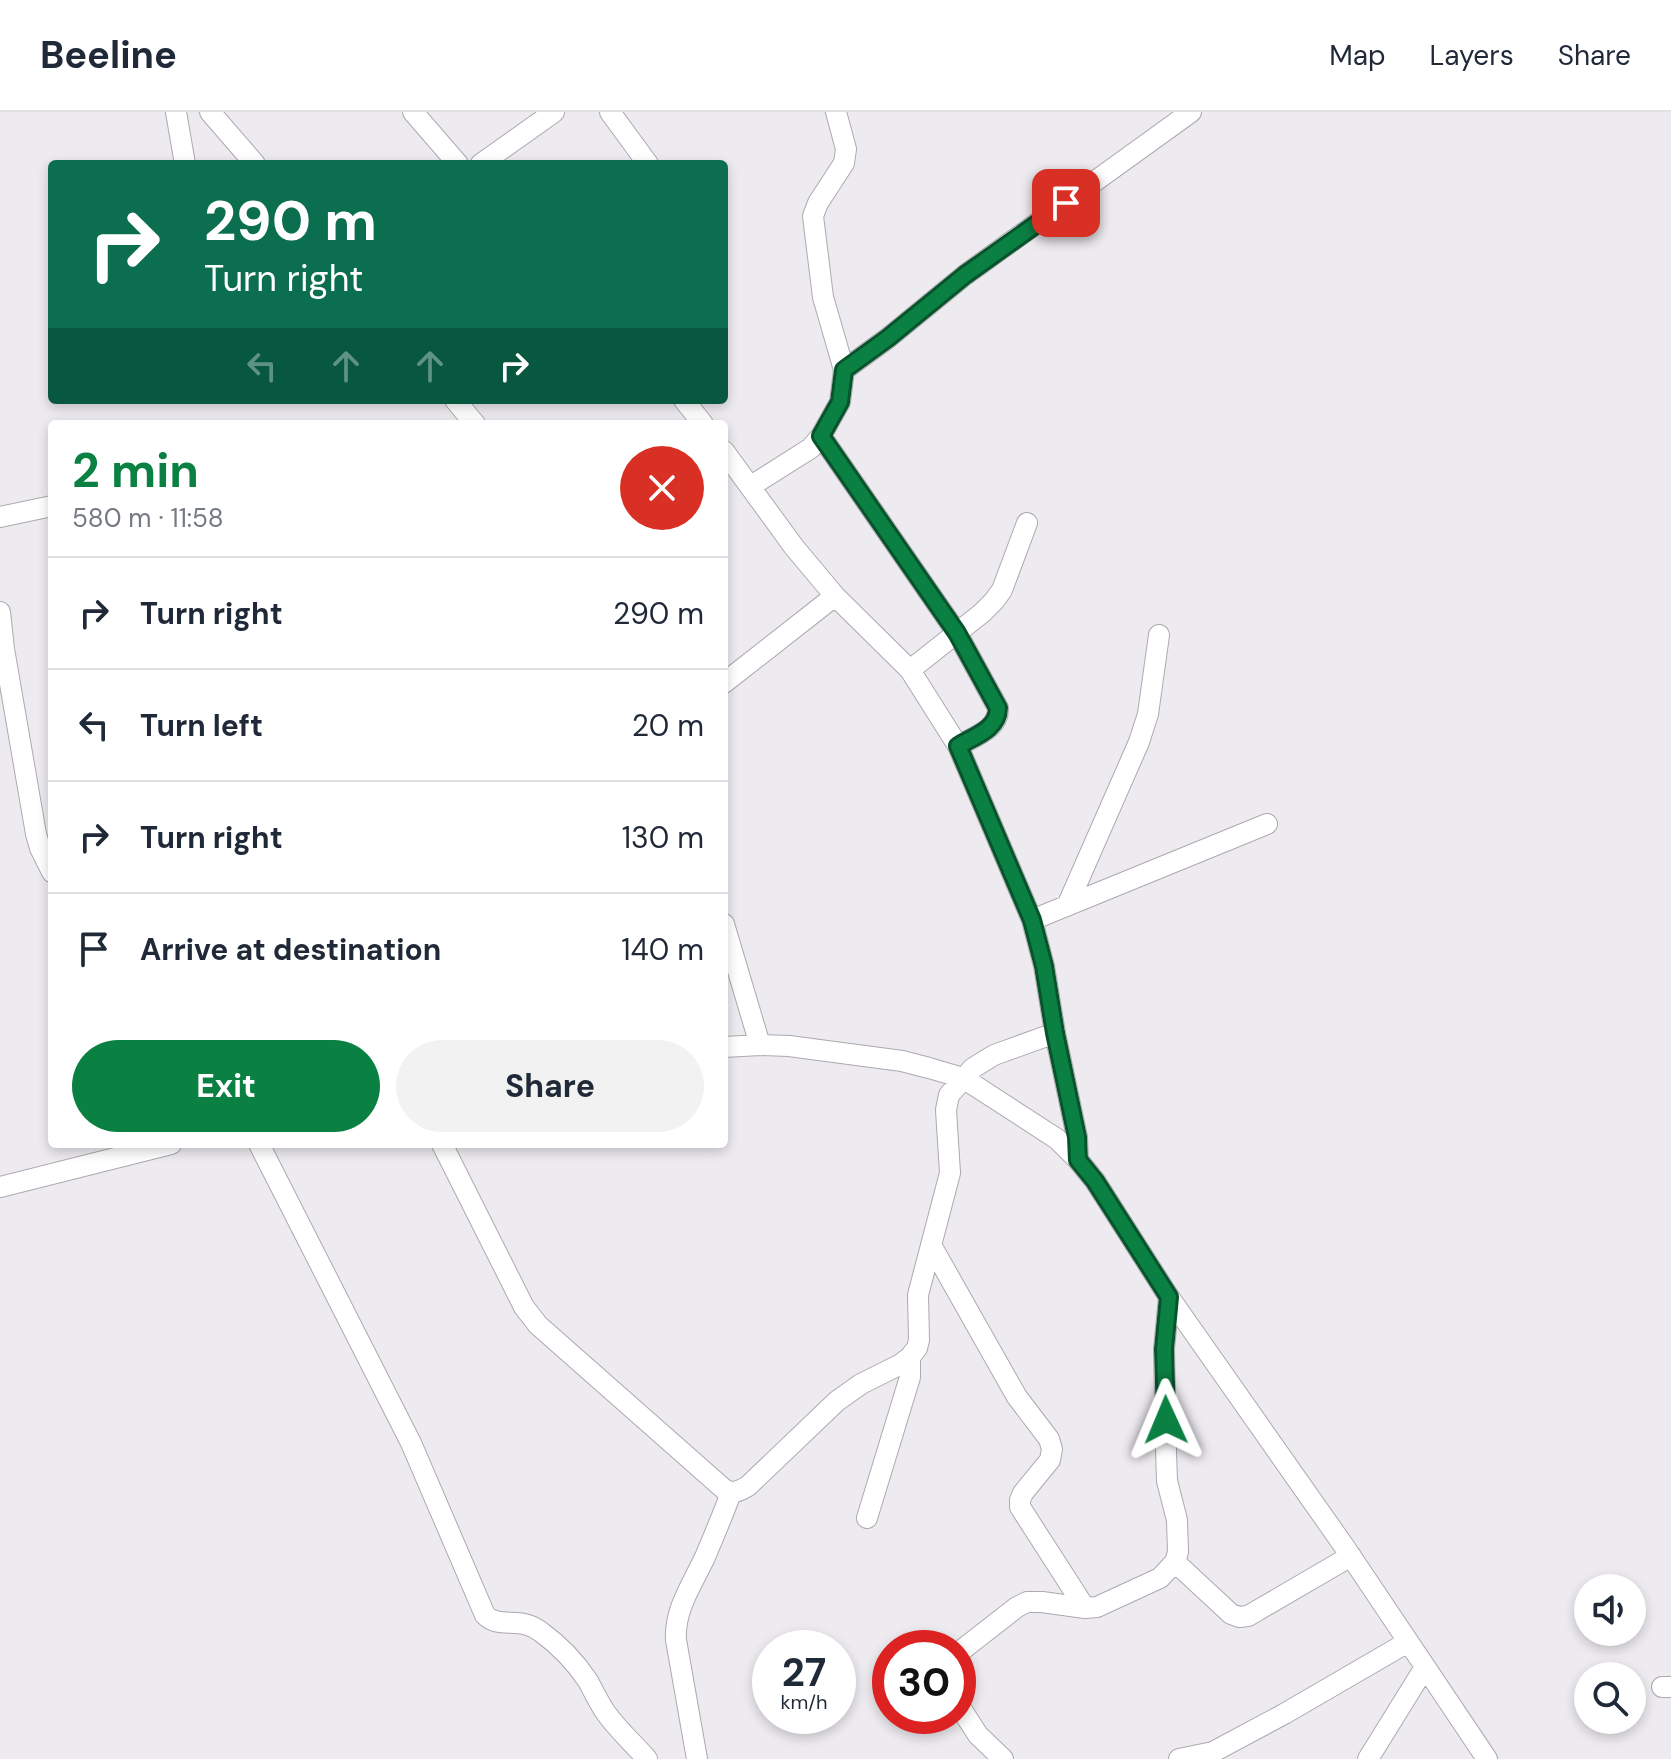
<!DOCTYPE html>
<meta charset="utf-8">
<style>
:root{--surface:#fff;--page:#f2f2f3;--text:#1f2937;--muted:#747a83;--line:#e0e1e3;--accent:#0b8043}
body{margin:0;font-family:"DM Sans",sans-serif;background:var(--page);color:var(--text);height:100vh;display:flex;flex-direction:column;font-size:30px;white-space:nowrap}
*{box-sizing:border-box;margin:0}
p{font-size:26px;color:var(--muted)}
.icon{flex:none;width:44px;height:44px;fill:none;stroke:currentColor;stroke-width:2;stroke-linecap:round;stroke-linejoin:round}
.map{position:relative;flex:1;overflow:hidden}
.side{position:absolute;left:48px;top:308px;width:680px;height:728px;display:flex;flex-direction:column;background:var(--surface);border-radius:8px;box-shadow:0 4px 12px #0003}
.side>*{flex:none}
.guide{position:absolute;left:48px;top:48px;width:680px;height:244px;border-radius:8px;box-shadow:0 4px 12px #0003;background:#0b6e4f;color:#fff;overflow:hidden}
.tools{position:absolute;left:1574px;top:1462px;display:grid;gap:16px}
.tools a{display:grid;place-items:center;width:72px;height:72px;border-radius:50%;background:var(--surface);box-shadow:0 4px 12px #0003;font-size:40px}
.speed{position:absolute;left:752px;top:1518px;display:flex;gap:16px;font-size:40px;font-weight:700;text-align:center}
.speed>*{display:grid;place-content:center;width:104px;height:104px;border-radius:50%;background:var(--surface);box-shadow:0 4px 12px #0003;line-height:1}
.speed small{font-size:20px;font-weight:400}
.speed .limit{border:12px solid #d22;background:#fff;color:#111}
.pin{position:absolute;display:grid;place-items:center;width:68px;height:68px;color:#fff;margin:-34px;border-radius:16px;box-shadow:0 4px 12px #0006}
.me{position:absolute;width:88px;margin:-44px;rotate:359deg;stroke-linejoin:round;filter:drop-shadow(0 0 6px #0008)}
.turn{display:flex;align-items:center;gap:28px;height:168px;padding:0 24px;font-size:36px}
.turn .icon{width:104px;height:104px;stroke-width:2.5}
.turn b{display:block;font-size:56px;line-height:68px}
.lanes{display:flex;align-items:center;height:76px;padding:0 24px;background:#0003;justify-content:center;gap:40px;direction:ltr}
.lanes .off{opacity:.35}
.round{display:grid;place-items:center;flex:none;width:84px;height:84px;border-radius:42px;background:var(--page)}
.headline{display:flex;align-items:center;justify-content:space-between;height:136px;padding:0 24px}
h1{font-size:48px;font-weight:700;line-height:60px;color:var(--accent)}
.button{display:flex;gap:16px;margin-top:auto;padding:16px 24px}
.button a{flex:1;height:92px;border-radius:48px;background:var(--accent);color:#fff;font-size:32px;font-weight:700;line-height:92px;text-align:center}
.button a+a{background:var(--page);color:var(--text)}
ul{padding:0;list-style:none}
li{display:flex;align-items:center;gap:24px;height:112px;padding:0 24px;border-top:2px solid var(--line)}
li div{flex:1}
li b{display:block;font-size:30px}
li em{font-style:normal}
header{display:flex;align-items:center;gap:48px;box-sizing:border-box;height:112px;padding:0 40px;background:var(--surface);border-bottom:2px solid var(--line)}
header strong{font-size:38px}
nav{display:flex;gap:44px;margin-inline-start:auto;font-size:28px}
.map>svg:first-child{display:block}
</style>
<header>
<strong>Beeline</strong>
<nav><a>Map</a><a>Layers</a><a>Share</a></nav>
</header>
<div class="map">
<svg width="1671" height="1647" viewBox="0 0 1671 1647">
<rect width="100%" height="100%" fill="#edeaf0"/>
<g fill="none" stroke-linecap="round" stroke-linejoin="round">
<defs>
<path id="minor" d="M176,0L185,52
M210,0L255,52
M413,0L458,52
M610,0L648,52
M481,52L554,0
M844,258L888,226L965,163L1191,0
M455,288L475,312
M684,288L703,312
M821,324L957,521L998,596C999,617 975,624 958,634
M724,339L794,435L835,484L910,558L958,634L1032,808L1044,854L1055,921L1077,1025L1078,1048
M751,374L811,336L821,324L840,290L844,258L823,185L813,104L818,91L844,51L846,37L836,0
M0,405L52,394
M0,500L4,537L36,722L40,736L52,760
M910,558L982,501L994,489L1002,478L1027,411
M724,571L835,484
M1067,794L1139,630L1148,602L1159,523
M1032,808L1267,712
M724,812L760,933
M724,935L760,933L789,934L902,949L929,956L963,966L1057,1027L1078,1048L1095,1069L1169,1185L1346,1437L1487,1647
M259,1032L411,1331L485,1503C500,1518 520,1503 541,1520C559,1533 576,1551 588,1569C594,1580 599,1591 606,1601C618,1618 634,1632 647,1647
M442,1032L524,1195L538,1213L725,1378C735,1382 739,1379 748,1374L837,1289L861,1272L901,1252L910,1245L917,1236L919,1228L918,1183L950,1061L946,998L949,983L973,956L994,943L1055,921
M0,1075L171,1032
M931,1133L1017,1285L1049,1327L1052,1337L1050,1348L1023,1381L1020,1388V1395L1085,1496
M867,1406L910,1265V1245
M1175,1450L1231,1502L1239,1505L1248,1504L1351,1444
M958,1541L1017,1495L1027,1490H1042L1085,1496L1097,1495L1160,1466L1175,1450L1178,1440L1177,1408L1167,1369L1166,1339L1164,1237L1169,1185
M1662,1575H1671
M958,1592L978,1623L1003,1647
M697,1647L676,1528C674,1498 692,1473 705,1445C714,1424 723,1402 731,1381
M1179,1647L1213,1640L1284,1602L1408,1530
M1368,1647L1425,1555"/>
</defs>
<use href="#minor" stroke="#aca9af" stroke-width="22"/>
<use href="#minor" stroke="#fff" stroke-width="20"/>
</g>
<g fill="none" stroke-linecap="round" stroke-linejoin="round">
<defs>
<path id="route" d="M1066,91L965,163L888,226L844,258L840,290L821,324L957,521L998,596C998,617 975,624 958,634L1032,808L1044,854L1055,921L1077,1025L1078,1048L1095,1069L1169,1185L1164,1237L1166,1308"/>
</defs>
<use href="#route" stroke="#07532c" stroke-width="20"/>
<use href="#route" stroke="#0b8043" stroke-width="14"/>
</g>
</svg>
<div class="tools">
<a><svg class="icon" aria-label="sound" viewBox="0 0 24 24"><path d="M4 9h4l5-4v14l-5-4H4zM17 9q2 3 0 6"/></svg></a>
<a><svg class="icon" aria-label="search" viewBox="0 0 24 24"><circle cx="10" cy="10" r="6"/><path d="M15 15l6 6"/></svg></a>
</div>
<div class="speed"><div>27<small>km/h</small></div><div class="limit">30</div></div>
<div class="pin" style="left:1066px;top:91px;background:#d93025"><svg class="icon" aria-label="arrive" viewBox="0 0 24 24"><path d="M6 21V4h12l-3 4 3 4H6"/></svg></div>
<svg class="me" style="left:1166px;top:1308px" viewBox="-20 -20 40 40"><path d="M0-17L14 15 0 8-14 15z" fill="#0b8043" stroke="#fff" stroke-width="4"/></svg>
<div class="guide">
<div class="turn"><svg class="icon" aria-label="right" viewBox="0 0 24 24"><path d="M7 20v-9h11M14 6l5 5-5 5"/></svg><div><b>290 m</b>Turn right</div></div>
<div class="lanes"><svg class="icon off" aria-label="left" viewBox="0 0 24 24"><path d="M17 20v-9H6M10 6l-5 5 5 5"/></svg><svg class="icon off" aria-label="ahead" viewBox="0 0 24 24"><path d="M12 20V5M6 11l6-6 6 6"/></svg><svg class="icon off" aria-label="ahead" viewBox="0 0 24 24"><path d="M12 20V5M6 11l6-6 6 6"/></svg><svg class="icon" aria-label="right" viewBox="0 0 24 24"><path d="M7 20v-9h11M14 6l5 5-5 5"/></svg></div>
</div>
<section class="side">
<div class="headline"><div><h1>2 min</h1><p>580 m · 11:58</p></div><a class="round" style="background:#d93025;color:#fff"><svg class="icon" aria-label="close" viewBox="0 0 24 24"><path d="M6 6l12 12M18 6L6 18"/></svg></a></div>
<ul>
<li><svg class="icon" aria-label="right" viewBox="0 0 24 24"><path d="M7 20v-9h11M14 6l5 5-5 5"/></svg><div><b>Turn right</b></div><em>290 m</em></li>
<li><svg class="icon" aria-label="left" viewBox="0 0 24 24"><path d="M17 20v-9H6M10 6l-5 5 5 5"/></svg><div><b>Turn left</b></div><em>20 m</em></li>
<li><svg class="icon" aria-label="right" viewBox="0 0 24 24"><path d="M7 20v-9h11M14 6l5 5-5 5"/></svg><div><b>Turn right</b></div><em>130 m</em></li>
<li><svg class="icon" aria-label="arrive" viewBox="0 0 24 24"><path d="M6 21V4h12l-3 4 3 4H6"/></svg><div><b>Arrive at destination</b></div><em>140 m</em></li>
</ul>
<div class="button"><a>Exit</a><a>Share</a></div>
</section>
</div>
